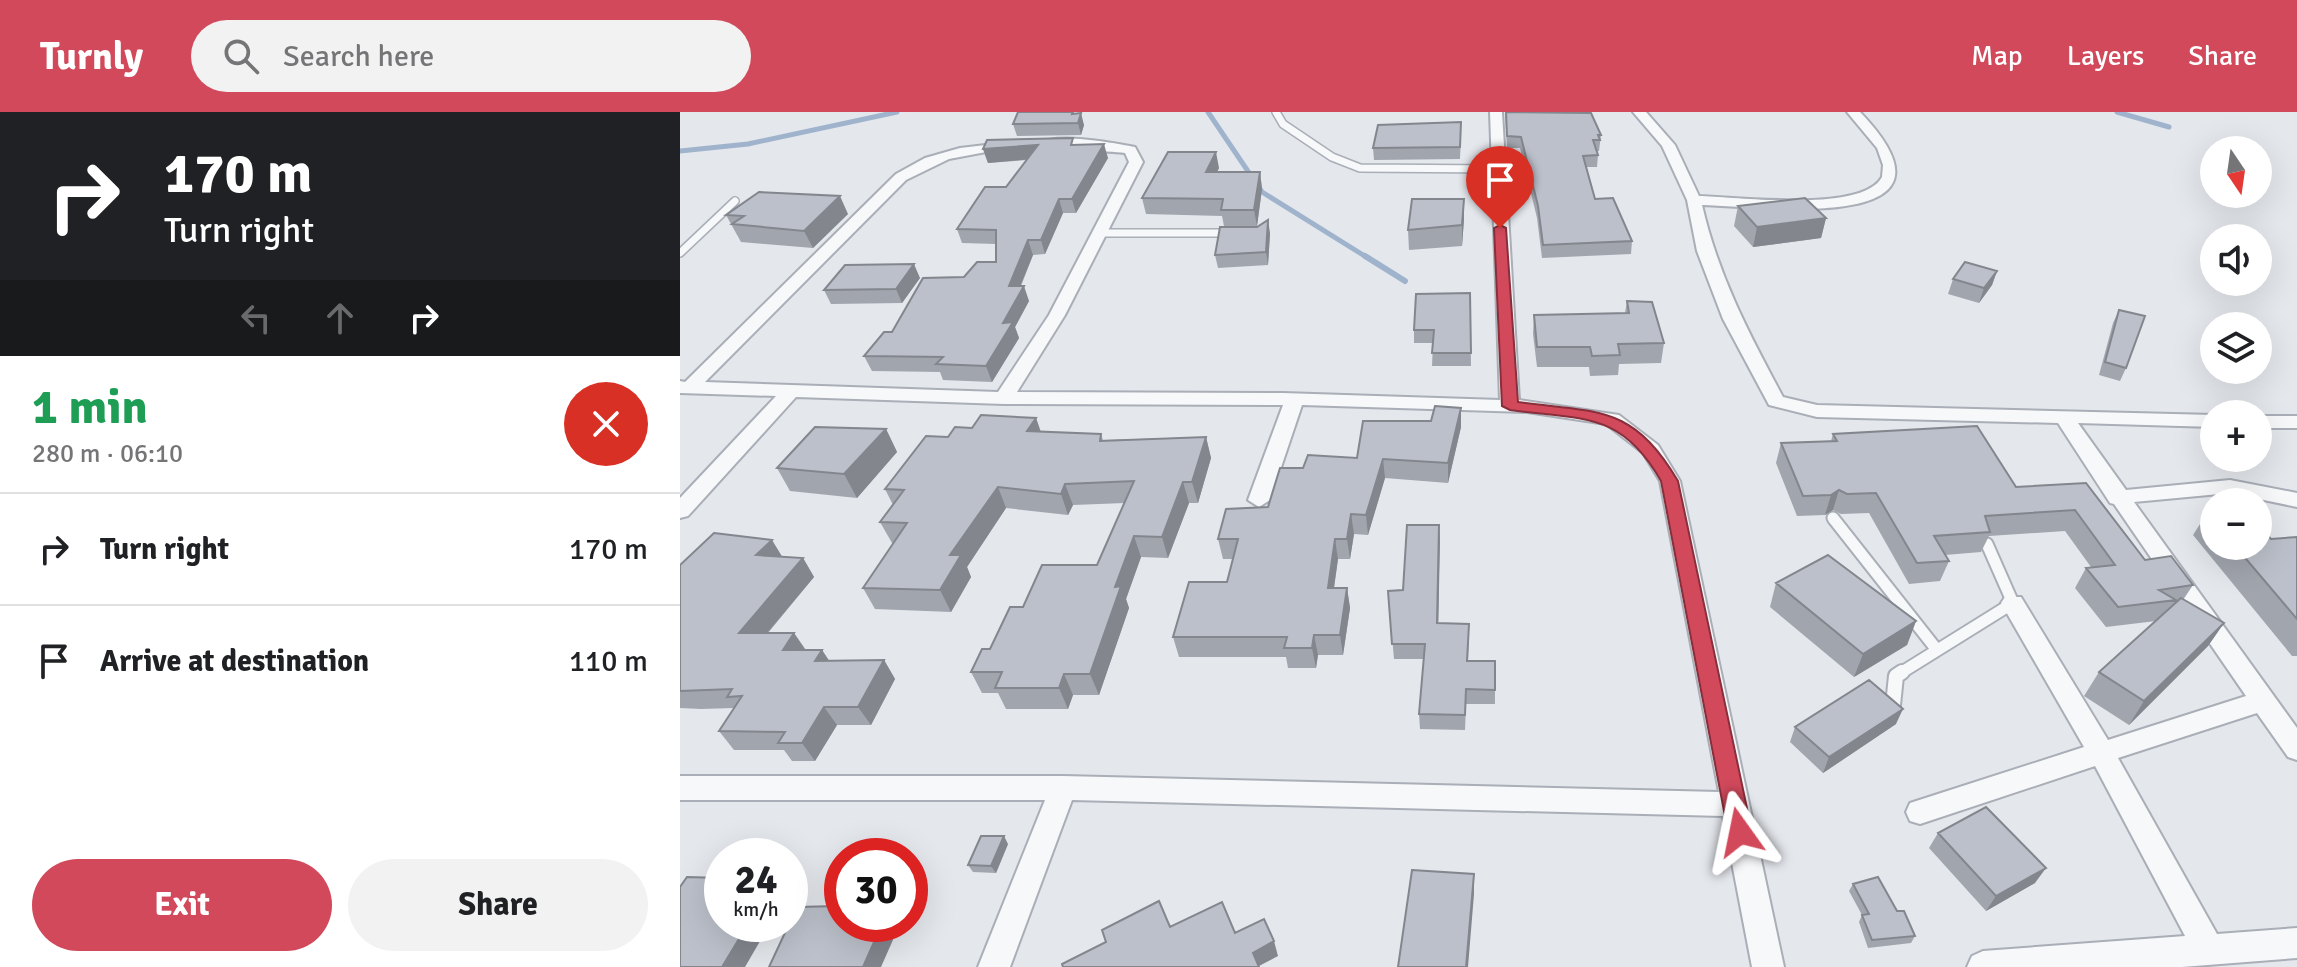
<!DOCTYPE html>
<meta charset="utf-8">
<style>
:root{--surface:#fff;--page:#f2f2f2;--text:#202124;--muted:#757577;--line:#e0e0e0;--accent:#d1495b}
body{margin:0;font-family:Signika,sans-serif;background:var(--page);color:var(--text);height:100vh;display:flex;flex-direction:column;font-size:30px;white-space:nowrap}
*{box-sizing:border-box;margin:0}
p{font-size:26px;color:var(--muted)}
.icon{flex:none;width:44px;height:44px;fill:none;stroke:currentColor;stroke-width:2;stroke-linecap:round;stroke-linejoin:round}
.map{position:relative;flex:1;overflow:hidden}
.details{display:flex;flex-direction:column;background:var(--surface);width:680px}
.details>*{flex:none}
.top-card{background:#202124;color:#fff;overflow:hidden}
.needle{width:52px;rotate:167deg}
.fabs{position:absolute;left:1520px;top:24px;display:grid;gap:16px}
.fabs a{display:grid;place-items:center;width:72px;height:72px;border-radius:50%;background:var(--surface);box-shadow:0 8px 32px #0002;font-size:40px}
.speed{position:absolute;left:24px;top:726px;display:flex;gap:16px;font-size:40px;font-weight:700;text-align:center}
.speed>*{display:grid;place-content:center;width:104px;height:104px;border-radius:50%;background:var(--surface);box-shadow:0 8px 32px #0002;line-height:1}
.speed small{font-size:20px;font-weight:400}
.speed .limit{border:12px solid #d22;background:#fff;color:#111}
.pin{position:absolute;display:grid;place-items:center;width:68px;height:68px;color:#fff;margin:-82px -34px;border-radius:50% 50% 50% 0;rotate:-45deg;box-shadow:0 0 8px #0007}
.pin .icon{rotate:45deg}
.me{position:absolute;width:88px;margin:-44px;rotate:348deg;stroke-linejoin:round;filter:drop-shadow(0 0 6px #0008)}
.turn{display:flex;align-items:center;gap:28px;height:168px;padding:0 32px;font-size:36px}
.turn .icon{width:104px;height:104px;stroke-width:2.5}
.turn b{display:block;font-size:56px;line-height:68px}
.lanes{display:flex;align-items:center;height:76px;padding:0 32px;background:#0003;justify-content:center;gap:40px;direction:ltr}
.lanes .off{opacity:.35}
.round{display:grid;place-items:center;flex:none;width:84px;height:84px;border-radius:42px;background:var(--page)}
.head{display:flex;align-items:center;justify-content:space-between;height:136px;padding:0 32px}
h1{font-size:48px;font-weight:700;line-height:60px;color:#1e9e55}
.cta{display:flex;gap:16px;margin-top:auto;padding:16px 32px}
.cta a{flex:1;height:92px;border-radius:48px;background:var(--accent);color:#fff;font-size:32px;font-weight:700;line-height:92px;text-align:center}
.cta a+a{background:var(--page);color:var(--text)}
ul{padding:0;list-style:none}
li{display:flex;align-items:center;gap:24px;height:112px;padding:0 32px;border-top:2px solid var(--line)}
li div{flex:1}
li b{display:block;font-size:30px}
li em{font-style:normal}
header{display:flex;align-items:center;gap:48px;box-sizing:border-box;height:112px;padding:0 40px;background:var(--accent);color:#fff}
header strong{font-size:38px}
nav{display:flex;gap:44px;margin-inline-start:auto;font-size:28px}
.search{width:560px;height:72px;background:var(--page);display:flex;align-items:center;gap:20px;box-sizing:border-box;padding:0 28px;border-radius:44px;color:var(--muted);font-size:30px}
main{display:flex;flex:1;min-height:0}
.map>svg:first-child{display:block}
</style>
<header>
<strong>Turnly</strong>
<div class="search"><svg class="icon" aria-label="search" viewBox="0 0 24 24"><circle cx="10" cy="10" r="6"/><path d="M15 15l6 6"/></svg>Search here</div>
<nav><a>Map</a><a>Layers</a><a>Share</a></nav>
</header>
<main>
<section class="details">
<div class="top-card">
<div class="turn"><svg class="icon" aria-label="right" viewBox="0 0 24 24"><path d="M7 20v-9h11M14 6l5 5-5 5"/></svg><div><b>170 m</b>Turn right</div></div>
<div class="lanes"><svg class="icon off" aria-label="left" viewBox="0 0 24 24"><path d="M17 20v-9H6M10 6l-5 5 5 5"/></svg><svg class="icon off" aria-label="ahead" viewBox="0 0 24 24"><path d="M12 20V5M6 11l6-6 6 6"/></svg><svg class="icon" aria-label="right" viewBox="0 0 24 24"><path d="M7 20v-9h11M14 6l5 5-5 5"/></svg></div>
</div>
<div class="head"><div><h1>1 min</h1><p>280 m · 06:10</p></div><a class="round" style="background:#d93025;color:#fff"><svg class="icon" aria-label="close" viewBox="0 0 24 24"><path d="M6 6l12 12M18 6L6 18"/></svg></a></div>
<ul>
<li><svg class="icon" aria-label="right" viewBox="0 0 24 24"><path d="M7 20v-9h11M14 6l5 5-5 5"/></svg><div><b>Turn right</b></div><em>170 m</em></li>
<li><svg class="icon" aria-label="arrive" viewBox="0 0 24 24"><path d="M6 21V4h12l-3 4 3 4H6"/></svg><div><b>Arrive at destination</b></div><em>110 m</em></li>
</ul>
<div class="cta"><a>Exit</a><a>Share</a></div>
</section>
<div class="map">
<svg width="1617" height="855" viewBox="0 0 1617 855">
<rect width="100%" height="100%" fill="#e4e7ec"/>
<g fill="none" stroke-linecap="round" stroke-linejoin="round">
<path stroke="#9fb4cc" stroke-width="5" d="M528,0L582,80L688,146
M1437,0L1489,15
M0,39L68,32L217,0"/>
<path stroke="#9fb4cc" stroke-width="6" d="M685,144L725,169"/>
<defs>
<path id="lane-far2" d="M596,0L603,12L652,45L680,56L817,57
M420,121H551
M0,141L55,89"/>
<path id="lane-far1" d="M1153,406L1257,538
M1219,562L1333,491L1307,432"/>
<path id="lane" d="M1213,593L1216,564L1222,560"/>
<path id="street" d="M810,0H822L839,288L939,303L978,333L1000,369L1104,855H1072L1043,704L392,688L330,855H298L365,688H0V664H383L1039,680L980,369L963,341L926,312L847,300L622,293L590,388L579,395L568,388L603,293L324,292L116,285L8,404L0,406V386L96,284L0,281V269L5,270L216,62L245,46L280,36L331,30L338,34L269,47L226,68L25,270L318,280L369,203L449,50L445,41C430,39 365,37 358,32C376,20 433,31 455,35L463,50L385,203L337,280L603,281L820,288Z
M953,0H966L995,33L1019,84C1057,85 1183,101 1202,65L1203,53L1197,36L1167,0H1180C1298,123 1088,95 1022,93C1038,163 1069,222 1103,285L1137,293L1534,303V315L1398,311L1446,378L1550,368L1617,381V395L1550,381L1454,390L1617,616V648L1608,645L1577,601L1438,646L1537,822L1617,816V846L1502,855H1287L1292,844L1303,839L1505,824L1415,654L1240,712L1230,709L1226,700L1230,691L1404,635L1321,491L1325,485H1341L1428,628L1566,584L1434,392L1430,391L1378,311L1137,305L1089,293L1043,207L1017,139L1007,88L982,34Z
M1578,304H1617V316H1578Z"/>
</defs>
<use href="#lane-far2" stroke="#a9aeb7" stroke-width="10"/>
<use href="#lane-far1" stroke="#a9aeb7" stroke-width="15"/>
<use href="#lane" stroke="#a9aeb7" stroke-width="18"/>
<use href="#street" stroke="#a9aeb7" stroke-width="4"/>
<use href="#lane-far2" stroke="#f7f8fa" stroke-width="7"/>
<use href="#lane-far1" stroke="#f7f8fa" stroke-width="11"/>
<use href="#lane" stroke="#f7f8fa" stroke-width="14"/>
<use href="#street" fill="#f7f8fa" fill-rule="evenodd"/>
</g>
<path fill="#a1a5ae" d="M825,0L921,23L919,39H917L918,43L917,55H906L915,87L952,129L951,142L862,146L857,106L840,36H827Z
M397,1L404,13L401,23L337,24L333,12Z
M781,22L780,47L694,48L693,36Z
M395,33L428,46L396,101H383L365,142L353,143L341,174L349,189L335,215L339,226L312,270L263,268L260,260L192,259L184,244L212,220L284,165L316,150V132L282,131L277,117L326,75L347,48L308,51L303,37Z
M539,56L537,60H580L582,77L577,114H544L542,104L466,102L462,86Z
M1058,94L1146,106L1141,126L1073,135L1054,114Z
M168,102L133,136L61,130L46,103Z
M784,107L782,134L729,138L728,118Z
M577,115L590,121L588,153L538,156L535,143Z
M1317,159L1312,173L1299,191L1268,182L1273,167Z
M240,166L222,191L151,192L144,178Z
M790,181L791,254H752L753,231H734V218Z
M947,189L984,231L981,251L939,252L938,263L910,264L909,255H857L853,222L854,203L945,201Z
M1439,198L1446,256L1440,269L1419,263L1433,211Z
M356,306L361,320L421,322L423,328L526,325L531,346L518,391H509L488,446L461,445L446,487L449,496L419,583H393L388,597H326L318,581H302L291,560L343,495L417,453L445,391L393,393L388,403L326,396L287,455L291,465L271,500L195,497L183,476L214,431H212L200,410L213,393L205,377L268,325L292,316Z
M781,315L768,371L705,366L688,423L674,422L670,447H658L654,476H667L670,496L663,543H638L636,556H608L606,545H499L493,525L547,470L553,447H543L538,427L588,395L623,356L677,346Z
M206,317L217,340L177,386L110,379L97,356Z
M1153,322L1336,375L1406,371L1465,448L1513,473L1503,488L1544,511L1528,534L1449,613L1404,584L1419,560L1476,509L1426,515L1395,476L1406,456L1411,455L1385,419L1309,424L1301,440L1265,443L1269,449L1260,469L1229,472L1189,401L1161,402L1153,398L1145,403L1117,404L1096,351L1101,331L1151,329Z
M1527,401H1534V434H1578L1591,427L1617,425V544H1612L1513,423Z
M759,413L758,511L789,526L788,549H815V592H786L785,618L740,617L739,602L744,547H714L708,479L723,478Z
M103,445L123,446L134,465L88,521H114L126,538H142L149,549L204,548L215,567L191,613H157L135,649H112L104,638H54L39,619L54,596L21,597L0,596V453Z
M1096,471L1236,509L1227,533L1174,565L1090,495Z
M1216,612L1143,661L1110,630L1115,615Z
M1258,721L1355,771L1306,799L1249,736Z
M328,732L316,761L293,760L288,753Z
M1173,772L1217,799L1235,824L1231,831L1188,836L1179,810L1182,803L1169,779Z"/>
<path fill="#83868d" d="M401,1L404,13L401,23L398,11Z
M424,32L428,46L396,101L392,87Z
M358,33L362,46L308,51L303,37Z
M536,40L539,56L529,76L526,60Z
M580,60L582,77L577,114L574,98Z
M160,84L168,102L133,136L124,119Z
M379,87L383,101L365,142L361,128Z
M784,87V107L782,134V113Z
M1146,106L1141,126L1073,135L1077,115Z
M588,108L590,121L588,153L586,140Z
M348,128L353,143L334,189L329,174Z
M234,152L240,166L222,191L216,177Z
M1317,159L1312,173L1299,191L1304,176Z
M344,174L349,189L335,215L339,226L312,270L306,254L323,211Z
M781,296V315L768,371V351Z
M356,306L363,327L347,319Z
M206,317L217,340L177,386L164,362Z
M526,325L531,346L518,391L512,370Z
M703,347L705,366L688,423L686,403Z
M503,370L509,391L488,446L482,425Z
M385,372L393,393L388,403L381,382Z
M318,375L326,396L287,455L291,465L271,500L260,478L270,443Z
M1159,378L1153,398L1145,403L1151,383Z
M671,402L674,422L670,447L667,427Z
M759,413L760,428L758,526L757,511Z
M454,424L461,445L446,487L449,496L419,583L410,562L435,475Z
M655,427L658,447L651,496L648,476Z
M92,428L103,446L76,443Z
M123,446L134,465L72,539L59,521Z
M667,476L670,496L663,543L660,523Z
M1236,509L1227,533L1174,565L1183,542Z
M1544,511L1528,534L1449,613L1464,589Z
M114,521L126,539L103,538Z
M634,523L638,543L636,556L632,536Z
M142,538L154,556L135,549Z
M204,548L215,567L191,613L178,595Z
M384,562L393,583L388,597L379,576Z
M144,595L157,613L135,649L122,631Z
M1223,597L1216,612L1143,661L1149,645Z
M324,724L328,732L316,761L311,754Z
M1366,756L1355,771L1306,799L1316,784Z
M794,762V782L788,855H786Z
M68,812H90L65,855H42Z
M202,812H220L201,855H183Z
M594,829L598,844L577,855L573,841Z"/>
<path fill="#bbc0ca" stroke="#83868d" stroke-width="2" d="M338,0H393L392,2L401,1L398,11L333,12Z
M826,0L911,1L921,23H918L920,28H913L918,43L903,44L915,87L933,86L952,129L863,133L858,94L841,25L827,24Z
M781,10L780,35L693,36L698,13Z
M393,26L391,33L424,32L392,87H379L361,128H348L329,174H344L323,211L333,210L306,254L256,252L263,245L184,244L204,220H212L243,166L284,165L297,150H316V118L277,117L305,75H326L358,33L303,37L307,28Z
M488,40H536L526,60H580L574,98H541L543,87L462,86Z
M79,80L160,84L124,119L52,112L64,104L46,103Z
M1125,86L1146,106L1077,115L1058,94Z
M732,87H784L782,113L728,118Z
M588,108L586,140L535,143L540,115H577Z
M1285,150L1317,159L1304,176L1273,167Z
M234,152L216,177L144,178L165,153Z
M790,181L791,241H752L754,218H734L736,182Z
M947,189L972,190L984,231L938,232L940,243L912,244L910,235H857L854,203L949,201Z
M1439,198L1465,204L1446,256L1425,250Z
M755,294L781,296L768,351L703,347L686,403L671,402L667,427H655L648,476H667L660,523H634L632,536H604L607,525H493L509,470H547L558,427H538L546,397L588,395L600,356H623L628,343L677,346L683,309H751Z
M301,303L356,306L347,319L421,322L420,329L526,325L512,370H503L482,425L454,424L435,475L441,474L410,562H384L379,576H315L322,560H291L302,537H310L330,495H343L362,453H417L454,369L385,372L381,382L318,375L270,443H281L260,478L183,476L227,411L200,410L224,378L205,377L246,324L268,325L275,315L292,316Z
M1297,314L1336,375L1406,371L1465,448L1491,444L1513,473L1479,478L1496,488L1438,495L1406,456L1435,453L1395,398L1305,404L1310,420L1254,424L1269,449L1237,451L1196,381L1167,382L1159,378L1151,383L1123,384L1101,331L1157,329L1153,322Z
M135,315L206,317L164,362L97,356Z
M1527,401H1534V410Z
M727,413H759L757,511L789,512L787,549H815V578L786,577L785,603L739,602L745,532H712L708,479L723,478Z
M1578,413L1591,427L1617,425V507L1555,434H1578Z
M34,421L92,428L76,443L123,446L59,521H114L103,538H142L135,549L204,548L178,595H144L122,631H98L105,620L39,619L62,584L47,585L52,577L0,579V453Z
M1148,443L1236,509L1183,542L1096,471Z
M1501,486L1544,511L1464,589L1419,560Z
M1189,568L1223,597L1149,645L1115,615Z
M1306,695L1366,756L1316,784L1258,721Z
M301,724H324L311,754L288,753Z
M732,758L794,762L786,855H718Z
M7,765L42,766V812H68L42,855H0V775Z
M1198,765L1217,799H1224L1235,824L1192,828L1182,803L1189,802L1173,772Z
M479,789L490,815L542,790L555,821L584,807L594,829L573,841L579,855H383L382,852L426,830L422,818Z
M158,794L155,800L162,799V812H202L183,855H89L117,795Z"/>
<path fill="#d1495b" stroke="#882f3b" stroke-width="2" d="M820,113L826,116L838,290C919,301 952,292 998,369L1072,720L1068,727L1060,730L1052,727L1048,720L981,369C941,299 903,308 830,298L822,294L814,116Z"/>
</svg>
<div class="fabs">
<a><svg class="needle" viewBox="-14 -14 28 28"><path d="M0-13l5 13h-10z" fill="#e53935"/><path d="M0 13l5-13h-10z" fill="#757577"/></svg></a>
<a><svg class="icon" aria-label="sound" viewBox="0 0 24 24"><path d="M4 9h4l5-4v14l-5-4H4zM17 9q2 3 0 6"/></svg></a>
<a><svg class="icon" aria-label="layers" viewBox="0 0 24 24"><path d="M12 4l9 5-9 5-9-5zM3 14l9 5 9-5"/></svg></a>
<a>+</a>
<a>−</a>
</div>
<div class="speed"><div>24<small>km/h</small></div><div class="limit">30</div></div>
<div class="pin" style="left:820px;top:116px;background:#d93025"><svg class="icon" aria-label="arrive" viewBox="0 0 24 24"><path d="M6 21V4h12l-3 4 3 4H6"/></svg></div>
<svg class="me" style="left:1060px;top:720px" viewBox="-20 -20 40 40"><path d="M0-17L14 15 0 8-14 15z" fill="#d1495b" stroke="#fff" stroke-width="4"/></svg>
</div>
</main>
